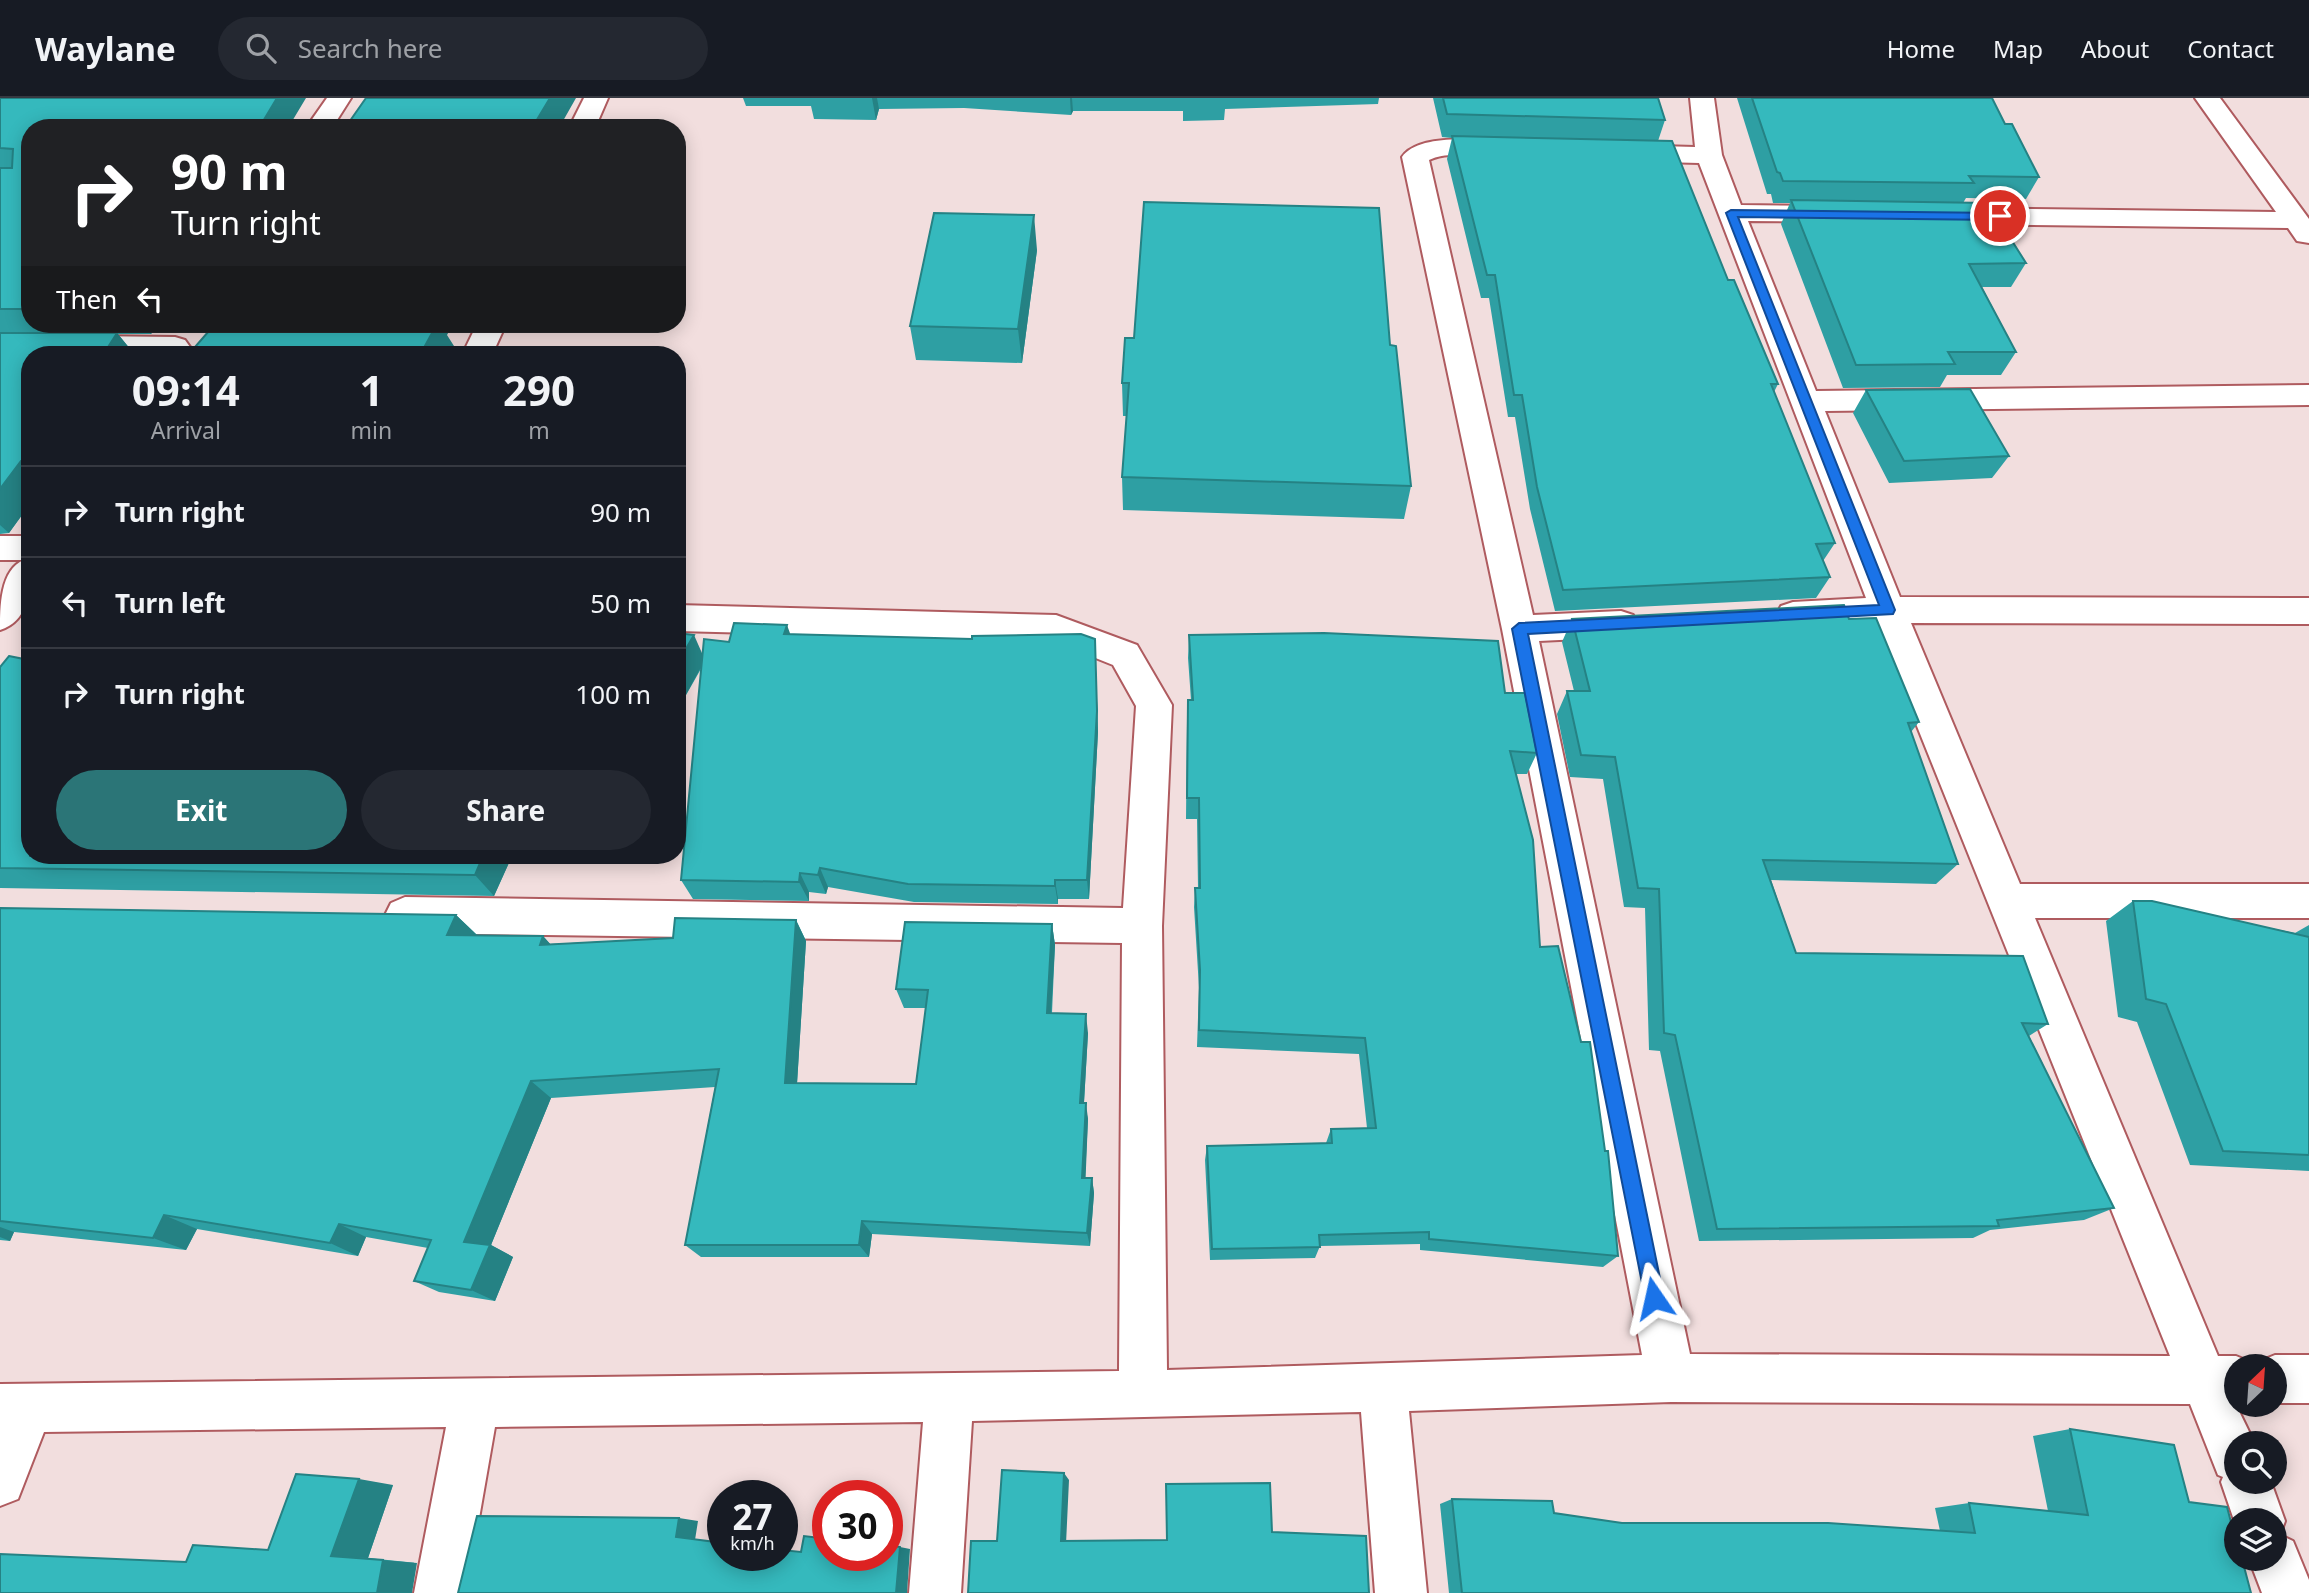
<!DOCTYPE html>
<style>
:root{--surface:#171b24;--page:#242831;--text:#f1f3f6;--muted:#9ea1a6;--line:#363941;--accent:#2b7577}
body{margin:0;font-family:"Noto Sans",sans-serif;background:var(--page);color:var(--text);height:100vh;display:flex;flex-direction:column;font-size:26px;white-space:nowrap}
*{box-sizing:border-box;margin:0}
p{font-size:23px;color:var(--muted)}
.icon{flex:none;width:38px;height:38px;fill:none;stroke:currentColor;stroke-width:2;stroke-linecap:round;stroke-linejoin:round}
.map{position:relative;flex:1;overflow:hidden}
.details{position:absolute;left:21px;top:248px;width:665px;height:518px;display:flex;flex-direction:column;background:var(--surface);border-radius:28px;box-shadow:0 4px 18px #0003}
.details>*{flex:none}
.guide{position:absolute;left:21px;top:21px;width:665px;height:214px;border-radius:28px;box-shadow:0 4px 18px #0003;background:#202124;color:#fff;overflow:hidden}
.needle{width:46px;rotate:25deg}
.buttons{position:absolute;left:2224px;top:1256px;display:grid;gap:14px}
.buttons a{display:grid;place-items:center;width:63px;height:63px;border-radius:50%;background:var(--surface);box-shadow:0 4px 18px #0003;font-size:35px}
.speed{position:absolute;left:707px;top:1382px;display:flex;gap:14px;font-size:35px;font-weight:700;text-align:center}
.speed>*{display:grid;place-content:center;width:91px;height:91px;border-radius:50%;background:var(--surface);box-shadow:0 4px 18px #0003;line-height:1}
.speed small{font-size:18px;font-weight:400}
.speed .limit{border:10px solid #d22;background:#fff;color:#111}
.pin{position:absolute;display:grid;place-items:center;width:60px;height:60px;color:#fff;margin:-30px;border:4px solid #fff;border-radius:50%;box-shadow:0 2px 7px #0007}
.me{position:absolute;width:77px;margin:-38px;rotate:349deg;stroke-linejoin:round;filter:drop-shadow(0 0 5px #0008)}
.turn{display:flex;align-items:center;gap:24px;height:147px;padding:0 35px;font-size:32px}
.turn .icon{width:91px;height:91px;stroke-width:2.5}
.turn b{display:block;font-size:49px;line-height:60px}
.then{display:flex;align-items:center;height:66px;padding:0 35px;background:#0003;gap:14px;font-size:26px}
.eta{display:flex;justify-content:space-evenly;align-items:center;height:119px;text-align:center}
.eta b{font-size:42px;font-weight:700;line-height:49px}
.primary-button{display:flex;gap:14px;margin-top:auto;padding:14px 35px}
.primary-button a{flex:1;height:80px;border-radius:42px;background:var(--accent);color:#fff;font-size:28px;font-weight:700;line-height:80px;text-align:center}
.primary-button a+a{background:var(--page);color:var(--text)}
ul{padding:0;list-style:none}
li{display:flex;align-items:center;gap:21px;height:91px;padding:0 35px;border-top:2px solid var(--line)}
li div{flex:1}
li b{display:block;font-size:26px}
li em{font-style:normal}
header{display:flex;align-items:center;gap:42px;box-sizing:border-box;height:98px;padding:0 35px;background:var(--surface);border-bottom:2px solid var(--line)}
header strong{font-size:33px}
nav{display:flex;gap:38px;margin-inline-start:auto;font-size:24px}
.search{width:490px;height:63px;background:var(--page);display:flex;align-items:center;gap:18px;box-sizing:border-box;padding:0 24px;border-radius:38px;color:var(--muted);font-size:26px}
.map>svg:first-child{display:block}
</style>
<header>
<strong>Waylane</strong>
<div class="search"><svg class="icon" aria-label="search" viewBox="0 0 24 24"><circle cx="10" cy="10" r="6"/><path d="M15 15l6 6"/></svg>Search here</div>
<nav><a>Home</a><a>Map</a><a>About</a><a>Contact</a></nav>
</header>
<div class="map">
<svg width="2309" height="1495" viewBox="0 0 2309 1495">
<rect width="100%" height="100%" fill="#f2dede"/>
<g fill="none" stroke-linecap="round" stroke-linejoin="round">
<defs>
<path id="minor" d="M327,0H351L332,30H306Z
M584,0H608L595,30H569Z
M1690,0H1714L1722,57L1741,107L1838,108L1848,110L1852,116L1848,122L1838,124L1748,123L1816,293L2309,287V307L1825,313L1900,499L2309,500V526L1911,525L2020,786H2309V820H2035L2218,1258H2236L2253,1265L2255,1269H2236V1307L2255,1346H2236V1384H2271L2285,1423L2280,1437L2293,1443L2309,1482V1495H2262L2249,1461H2275V1423H2236V1428L2221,1384L2223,1379L2218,1377L2190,1306L1671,1304L1409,1313L1427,1495H1375L1361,1314L972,1323L961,1495H909L923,1324L495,1329L466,1495H414L446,1329L44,1334L18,1401L0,1408V1286L1119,1273L1122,845L405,835L391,829L385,817L391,805L405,799L1123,810L1136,608L1113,567L1053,543L677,533V507L1056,517L1137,547L1172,607L1162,828L1167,1272L1642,1257L1502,531L1402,59C1418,35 1484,40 1509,47L1513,52L1509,57C1483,64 1454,50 1429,62L1533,517L1621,513L1633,517L1638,526L1633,535L1621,539L1539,543L1690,1256L2170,1258L1876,526L1793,530L1781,526L1776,517L1781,508L1793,504L1866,500L1699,65L1623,63L1614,61L1610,55L1614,49L1623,47L1695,49Z
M2195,0H2220L2309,121V145L2297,143L2288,130L1943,126L1933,124L1929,118L1933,112L1943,110L2276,114Z
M477,226H506L492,257H462Z
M0,237L175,239L185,242L190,249L180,257H0Z
M0,438H30C30,470 38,520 0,532C0,510 0,471 24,462H0Z
M2275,1257H2309V1305H2275V1269H2256L2258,1264Z"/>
</defs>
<use href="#minor" stroke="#af5b5f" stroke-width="4"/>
<use href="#minor" fill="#fff" fill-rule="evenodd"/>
</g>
<path fill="#2e9fa3" d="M0,0L30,30V226H158L151,236H118L135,257H30V406L9,435L0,436Z
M743,0H1379L1378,6L1225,11L1224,22L1183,23V13H1073L1071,17L964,10L879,11L876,22L814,21L811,8H746Z
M1433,0H1658L1665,22L1658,43L1728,182L1778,286L1774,294L1835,445L1823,463L1830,479L1816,500L1555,513L1530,411L1515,319H1508L1489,200H1481L1447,61L1452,40L1442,39Z
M1737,0H1992L2005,26L2039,79L2026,101L1966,100L1963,105L2026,165L2011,189H1982L2016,254L2001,277H1947L1940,289L1843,290L1781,126L1790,105H1773L1771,96H1767Z
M1037,152L1022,265L916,262L910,228Z
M1390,247L1411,388L1404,421L1123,412L1122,379L1127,318H1123L1122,285Z
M1866,292L2009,358L1992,380L1889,385L1853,315Z
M1572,521H1849L1919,624L1911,634L1958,766L1936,786L1771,782L1796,855L2048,926L2029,938L2114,1110L2084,1122L1990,1132L1973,1140L1699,1143L1660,953L1649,952L1645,810L1624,809L1603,681L1570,679L1557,616L1567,593H1574L1562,544Z
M677,535L703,557L729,544L790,536L972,541H1095L1098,634L1089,801H1058V806L914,804L828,789L826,796L809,794V803L693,801L681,782L702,569L677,613Z
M1189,537L1505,595L1537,655L1527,676H1516L1540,849L1618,1158L1603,1169L1420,1152V1146L1320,1148L1315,1160L1210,1162L1205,1062L1207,1048L1326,1045L1331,1031L1367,1030L1359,956L1197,949L1199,890L1194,809L1195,790H1198L1197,721H1186L1187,624L1188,602H1191L1188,560Z
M0,569L30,758H512L494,798L0,790Z
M2133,803L2295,835L2309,827V1073L2190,1067L2137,924L2118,919L2106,823Z
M0,810L456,817L477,837L543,838L550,846L673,840L796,822L806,843L797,985L916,986L926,910H904L896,891L1052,826L1055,847L1052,915L1088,935L1084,1005L1088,1021L1085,1080H1092L1094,1095L1090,1148L872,1136L869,1159H701L685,1147L715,989L551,1000L491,1147L513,1159L495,1203L439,1194L414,1183L428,1150L366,1139L358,1158L197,1131L186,1152L14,1134L10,1143L0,1142Z
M2070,1331L2189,1404L2251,1495H1449L1440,1406L1452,1401L1622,1425L1940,1433L1935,1410L1969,1405L2048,1413L2033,1338Z
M393,1387L368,1460L417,1465L186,1464L268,1452Z"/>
<path fill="#258284" d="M277,0H306L288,30H259Z
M550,0H576L559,30H532Z
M872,0H877L879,11L876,22Z
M1070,0H1072L1073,13L1071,17Z
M1034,117L1037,152L1022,265L1018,231Z
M143,226H158L151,236Z
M429,226H453L447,237L454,248L449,257H420Z
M117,235L135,257H103Z
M30,357V368L25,363Z
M21,363L30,372V406L9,435L0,427V391Z
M787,527L795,549L784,536Z
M694,537L705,562L677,613V566Z
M1095,541L1098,634L1089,801L1087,782Z
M483,758H512L494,798L475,777Z
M820,770L828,789L826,796L818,777Z
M800,775L809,794V803L799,784Z
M1055,782L1058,801V806L1055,788Z
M456,817L477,837H447Z
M796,822L806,843L796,1002L785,985Z
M1052,826L1055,847L1050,934L1047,915Z
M543,838L561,858L540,847Z
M1086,916L1088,935L1083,1021L1080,1005Z
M531,983L551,1000L491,1147L513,1159L495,1203L471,1192L464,1144Z
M1086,1005L1088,1021L1085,1094L1082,1080Z
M1092,1080L1094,1095L1090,1148L1087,1135Z
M164,1117L197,1131L186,1152L153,1140Z
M862,1123L872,1136L869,1159L859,1147Z
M339,1126L366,1139L358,1158L330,1145Z
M0,1129L14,1134L10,1143L0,1139Z
M1064,1375L1069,1382L1066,1446L1061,1443Z
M359,1381L393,1387L368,1460L331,1458Z
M679,1420L698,1423L695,1442L676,1439Z
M900,1449L910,1451L907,1495H896Z
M383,1462L417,1465L412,1495H377Z"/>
<path fill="#35b9bd" stroke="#258284" stroke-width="2" d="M0,0H277L259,30H30V211H0V70H12L13,51L0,50Z
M366,0H550L532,30H345Z
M1443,0H1658L1665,22L1447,16Z
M1752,0H1992L2005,26H2012L2039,79L1969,78L1974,85L1783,83L1780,75L1777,74Z
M1452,38L1672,43L1728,182H1734L1778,286H1771L1835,445L1816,446L1830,479L1563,492L1537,389L1522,297H1514L1495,177H1487Z
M1791,102L1988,105L2026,165L1969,166L2016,254H1948L1955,266L1856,267Z
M1144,104L1379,110L1390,247L1396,248L1411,388L1122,379L1129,285H1122L1125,240H1134Z
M934,115L1034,117L1018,231L910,228Z
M215,226H437L420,257H188Z
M0,235H117L103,257H30V357L25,363H21L0,391Z
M1970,291L2009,358L1904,363L1866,292Z
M1844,507L1849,521L1876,520L1919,624L1908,625L1958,766L1763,762L1796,855L2023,858L2048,926L2022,925L2114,1110L1997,1122L1999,1128L1717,1131L1675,937L1664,935L1659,791L1638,790L1615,659L1581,657L1567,593H1590L1572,521Z
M734,525L787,527L784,536L972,541V538L1081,536L1095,541L1097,613L1087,782H1055V788L908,786L820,770L818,777L800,775L799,784L681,782L704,541L729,544Z
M677,535L694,537L677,566Z
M1324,535L1498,543L1505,595H1525L1537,655L1510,653L1533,742L1540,849L1558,848L1581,944H1590L1605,1053H1608L1618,1158L1429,1141V1134L1319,1137L1320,1149L1212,1151L1207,1048L1332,1045L1331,1031L1376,1030L1365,940L1199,932L1200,872L1195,790H1200L1199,700H1187L1188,602H1193L1189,537Z
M9,558L29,562L30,560V758H483L475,777L0,770V569Z
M2133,803H2152L2309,839V1057L2223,1053L2166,906L2146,901Z
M0,810L456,817L447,837L543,838L540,847L673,840L675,820L796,822L785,985L916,986L928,892L896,891L905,824L1052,826L1047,915L1086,916L1080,1005H1086L1082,1080H1092L1087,1135L862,1123L859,1147H685L719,971L531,983L464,1144L490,1147L471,1192L414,1183L431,1142L339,1126L330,1145L164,1117L153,1140L0,1123Z
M2070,1331L2174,1347L2189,1404L2227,1409L2236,1443V1461H2242L2251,1495H1462L1452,1401L1552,1403L1554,1415L1622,1425H1828L1975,1435L1969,1405L2088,1417Z
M1002,1372L1064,1375L1061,1443L1167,1442L1166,1386L1270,1385L1272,1434L1366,1438L1369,1495H968L971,1443H997Z
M296,1376L359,1381L331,1458L383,1462L377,1495H0V1456L186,1464L193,1447L268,1452Z
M477,1418L679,1420L676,1439L723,1445V1458H782V1452L801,1454L804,1438L828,1441V1458H887V1447L900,1449L896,1495H458Z"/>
<path fill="#1a73e8" stroke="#114b97" stroke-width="2" d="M1731,112L2000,115L2006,118L2000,122L1738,119L1895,512L1893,516L1528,536L1664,1200L1661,1207L1654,1210L1647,1207L1645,1200L1512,531L1519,525L1879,507L1726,115Z"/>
</svg>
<div class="buttons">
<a><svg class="needle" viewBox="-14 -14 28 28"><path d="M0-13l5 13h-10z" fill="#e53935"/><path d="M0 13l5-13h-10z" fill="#9ea1a6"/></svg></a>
<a><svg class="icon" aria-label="search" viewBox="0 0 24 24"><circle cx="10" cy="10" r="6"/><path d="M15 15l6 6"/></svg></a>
<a><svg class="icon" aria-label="layers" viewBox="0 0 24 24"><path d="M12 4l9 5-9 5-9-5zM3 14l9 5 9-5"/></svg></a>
</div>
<div class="speed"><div>27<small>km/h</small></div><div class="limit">30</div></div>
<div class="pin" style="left:2000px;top:118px;background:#d93025"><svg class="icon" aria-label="arrive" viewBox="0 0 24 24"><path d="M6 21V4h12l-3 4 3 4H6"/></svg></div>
<svg class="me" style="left:1654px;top:1200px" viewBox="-20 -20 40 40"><path d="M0-17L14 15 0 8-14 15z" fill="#1a73e8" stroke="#fff" stroke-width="4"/></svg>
<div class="guide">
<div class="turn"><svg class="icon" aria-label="right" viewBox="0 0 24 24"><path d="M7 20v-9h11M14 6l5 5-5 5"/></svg><div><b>90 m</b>Turn right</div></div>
<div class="then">Then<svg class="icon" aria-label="left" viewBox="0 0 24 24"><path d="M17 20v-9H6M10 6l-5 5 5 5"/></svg></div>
</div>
<section class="details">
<div class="eta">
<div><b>09:14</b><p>Arrival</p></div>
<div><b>1</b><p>min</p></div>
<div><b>290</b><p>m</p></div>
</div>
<ul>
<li><svg class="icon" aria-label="right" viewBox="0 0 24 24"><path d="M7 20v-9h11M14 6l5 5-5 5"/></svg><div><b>Turn right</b></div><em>90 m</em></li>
<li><svg class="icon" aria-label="left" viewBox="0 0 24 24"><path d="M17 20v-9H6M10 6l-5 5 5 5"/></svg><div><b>Turn left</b></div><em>50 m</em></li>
<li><svg class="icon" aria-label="right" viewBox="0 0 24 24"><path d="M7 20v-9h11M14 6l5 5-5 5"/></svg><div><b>Turn right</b></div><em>100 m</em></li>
</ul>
<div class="primary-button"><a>Exit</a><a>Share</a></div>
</section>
</div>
